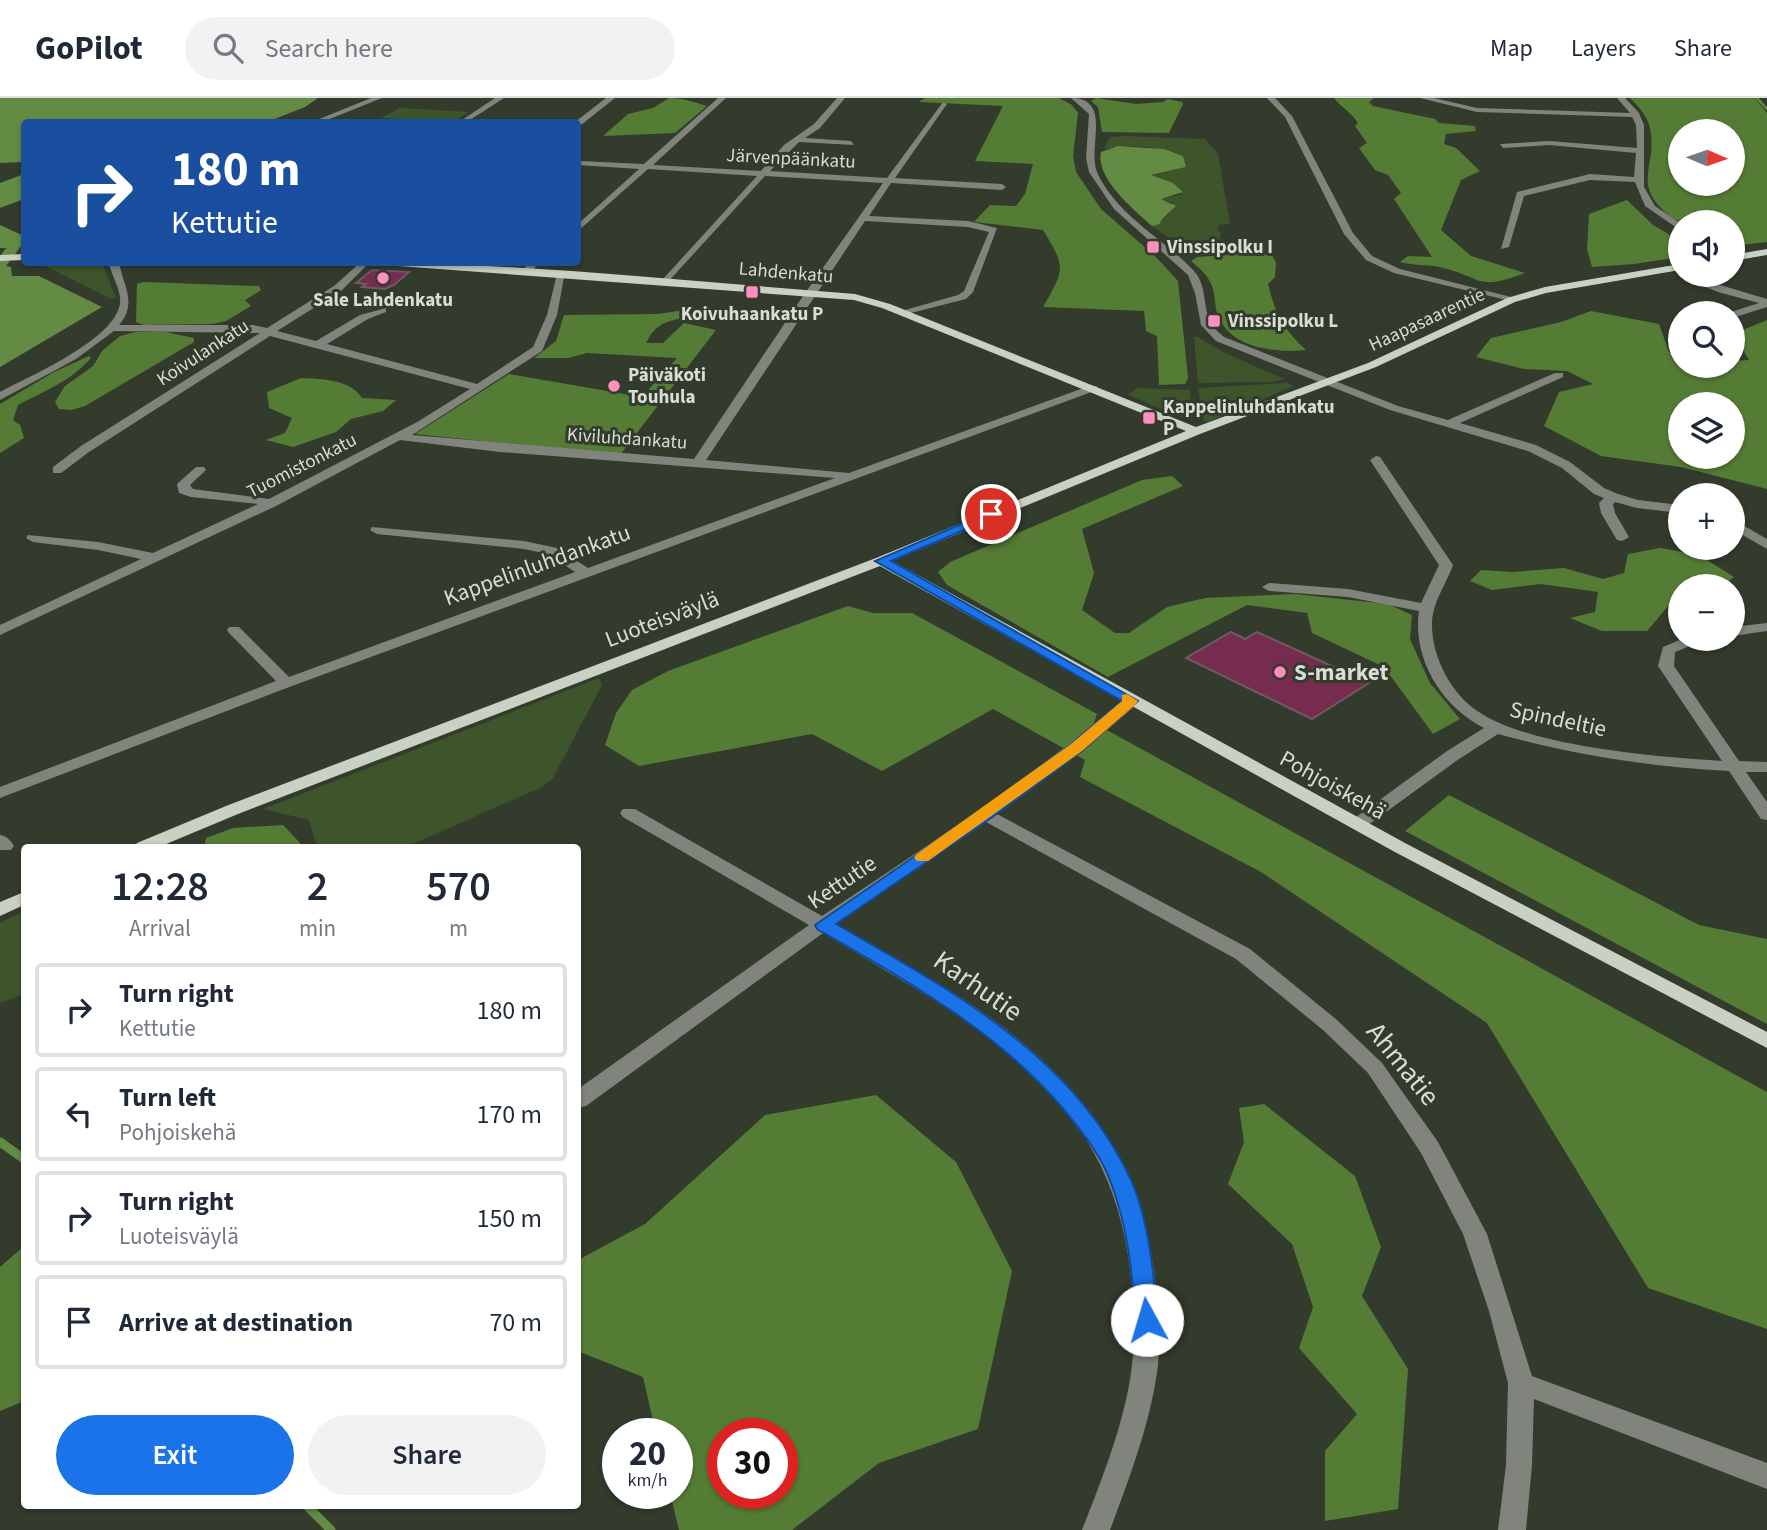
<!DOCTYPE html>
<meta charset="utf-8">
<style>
:root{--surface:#fff;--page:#f2f2f3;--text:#1f2937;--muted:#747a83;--line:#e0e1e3;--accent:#1a73e8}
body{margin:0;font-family:"Source Sans 3",sans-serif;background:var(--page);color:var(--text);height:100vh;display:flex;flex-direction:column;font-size:26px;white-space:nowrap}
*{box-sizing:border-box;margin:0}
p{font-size:23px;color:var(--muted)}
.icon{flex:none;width:38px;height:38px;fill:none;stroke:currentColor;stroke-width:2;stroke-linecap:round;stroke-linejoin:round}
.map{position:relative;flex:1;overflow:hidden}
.drawer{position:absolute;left:21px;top:746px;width:560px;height:665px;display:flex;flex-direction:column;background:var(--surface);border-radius:7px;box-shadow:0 2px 5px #0004}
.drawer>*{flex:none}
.guide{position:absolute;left:21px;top:21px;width:560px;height:147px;border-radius:7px;box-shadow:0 2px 5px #0004;background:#1a4fa0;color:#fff;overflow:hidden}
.needle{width:46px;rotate:92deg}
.fabs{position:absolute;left:1668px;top:21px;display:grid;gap:14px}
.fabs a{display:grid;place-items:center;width:77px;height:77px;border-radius:50%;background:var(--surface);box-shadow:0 2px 5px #0004;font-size:35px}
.speed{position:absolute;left:602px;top:1320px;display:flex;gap:14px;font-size:35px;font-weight:700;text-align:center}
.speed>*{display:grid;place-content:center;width:91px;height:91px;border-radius:50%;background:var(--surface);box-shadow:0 2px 5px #0004;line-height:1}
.speed small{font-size:18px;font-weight:400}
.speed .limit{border:10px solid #d22;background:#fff;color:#111}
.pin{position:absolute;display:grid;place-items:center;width:60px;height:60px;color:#fff;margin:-30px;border:4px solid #fff;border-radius:50%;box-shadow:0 2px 7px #0007}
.me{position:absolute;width:77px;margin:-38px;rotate:354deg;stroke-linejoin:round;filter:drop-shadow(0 0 5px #0008)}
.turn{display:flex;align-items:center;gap:24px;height:147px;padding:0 35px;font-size:32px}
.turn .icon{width:91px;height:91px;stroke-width:2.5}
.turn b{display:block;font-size:49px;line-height:60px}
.eta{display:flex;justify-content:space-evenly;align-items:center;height:119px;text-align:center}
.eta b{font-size:42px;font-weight:600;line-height:49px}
.action{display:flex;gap:14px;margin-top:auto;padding:14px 35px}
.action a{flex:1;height:80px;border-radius:42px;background:var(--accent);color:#fff;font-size:28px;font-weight:600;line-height:80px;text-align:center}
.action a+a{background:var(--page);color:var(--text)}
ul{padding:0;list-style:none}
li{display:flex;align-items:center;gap:21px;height:94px;margin:0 14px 10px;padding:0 21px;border:4px solid var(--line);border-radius:7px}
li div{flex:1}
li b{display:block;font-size:26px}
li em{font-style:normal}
header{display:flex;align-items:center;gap:42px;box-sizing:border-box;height:98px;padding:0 35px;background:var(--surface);border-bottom:2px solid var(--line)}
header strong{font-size:33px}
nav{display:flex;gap:38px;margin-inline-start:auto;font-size:24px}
.search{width:490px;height:63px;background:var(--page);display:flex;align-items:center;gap:18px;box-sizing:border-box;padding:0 24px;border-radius:38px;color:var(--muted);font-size:26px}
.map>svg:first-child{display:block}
</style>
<header>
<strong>GoPilot</strong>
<div class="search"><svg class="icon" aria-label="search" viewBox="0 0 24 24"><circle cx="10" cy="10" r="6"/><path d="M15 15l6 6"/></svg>Search here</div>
<nav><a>Map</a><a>Layers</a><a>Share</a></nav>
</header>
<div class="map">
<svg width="1767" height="1432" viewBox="0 0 1767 1432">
<rect width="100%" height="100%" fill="#333b2d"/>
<path fill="#3e552c" d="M400,10L469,14L452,24L381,20Z
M1125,38L1205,41L1218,56L1230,126L1219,127L1217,131L1221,135L1219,143L1179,147L1152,128L1160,126V122L1169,116L1173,105L1161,101L1182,96L1172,85L1150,78L1186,69L1183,58C1157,48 1131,46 1104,51L1110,39Z
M102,165L116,200L111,201L41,166Z
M1194,239H1198L1223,254L1284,281L1271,284L1198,285Z
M1286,285L1294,288L1208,324L1203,322L1198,290Z
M1137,290L1190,292L1192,321H1186L1128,297Z
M599,580L602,587L553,680L542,689L406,749H317L309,722L263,711Z
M24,813V896L0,905V825Z"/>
<path fill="#557c34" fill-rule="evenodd" d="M669,0C684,0 693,4 707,8L675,35L603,38L628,16L653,10Z
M925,0H1059L1072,7L1078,15L1073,58L1076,74L1101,111L1156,159L1178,183L1188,280L1185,286L1159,287L1157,238L1146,233L1144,213L1043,209C1065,171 1066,169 1043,132L974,124L990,107L1016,108L1025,96L1033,66L975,63L1003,8L919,4Z
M1096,0L1136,6L1163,4L1168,1L1182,4L1183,6L1169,35L1102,34L1098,9L1091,3Z
M1334,0H1374L1369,4L1373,8L1435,21L1439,25L1475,28L1476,33L1446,36L1444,46L1456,50L1480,73L1461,82L1441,132L1471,158L1525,175C1475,194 1484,179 1439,169C1426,166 1414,168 1400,164L1408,158L1432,159L1394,101L1401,95L1388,77L1375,72L1359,50L1367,45L1355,28L1358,25C1351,14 1341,9 1334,0Z
M1630,0H1755L1767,15V144L1733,148L1732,124C1717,124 1698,127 1683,124C1675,123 1665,115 1660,109C1636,83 1655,67 1651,37C1650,21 1641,11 1630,0ZM1680,33H1732V86H1680Z
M1627,102L1653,127L1680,143V159L1634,166L1592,169L1587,151L1589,116Z
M1255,155L1272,157L1276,165L1275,179L1268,186C1275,215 1283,231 1306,252C1277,255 1233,251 1219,220C1214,210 1216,198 1212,188C1208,177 1199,170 1191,163L1197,159Z
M143,184L259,188L261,192L245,202L251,208L226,223L212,226L144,227L136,224L137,186Z
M704,209C681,228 661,214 646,245H663L684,225L716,232L620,357L415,336L509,276L642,299L677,260L587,255L568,260H534L556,243L564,217L658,216Z
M1591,213L1659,226L1669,254L1680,258V268H1732L1733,263L1749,262L1733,236L1767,222V391L1681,369L1601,358L1544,328L1559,294L1593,286L1567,273L1524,271L1476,259L1491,240L1561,224ZM1680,306H1732V359H1680Z
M135,234H165L194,240V244L85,308L71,312L59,311L55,304L65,288L93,268L102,253L120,238Z
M89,258L91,260C70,284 44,293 18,307L13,322L20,327L24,340L0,355V306L54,274Z
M301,280C321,281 350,281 362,300L396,302L383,313L351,321L336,334L293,349L266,342L285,335L292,320L269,310L267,294Z
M1172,378L1183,388L1082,431L1094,475L1082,512L1115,535H1129L1167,509L1205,500L1295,496L1388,506L1412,517L1410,541L1430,585L1460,621L1433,636L1384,569L1312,535L1307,515L1247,507L1108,579L947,487L938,474L950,464L1142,382Z
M1660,450L1699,457L1734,479L1723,487L1680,488V494L1647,533H1602L1570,520L1595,514L1598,494L1541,486L1492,492L1470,483L1481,472L1512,474L1564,470L1603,481L1624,475L1628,456Z
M848,508L873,515H912L1097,616L1094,625L1767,994V1231L1648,1190L1487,925L1261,774L1080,679L1085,662L993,611L882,673L812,636L639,668L605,647L616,615L632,592L668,573Z
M1449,697L1699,827L1767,841V926L1405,733Z
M283,727L302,747L318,748L204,749L206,740L233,730Z
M876,997L956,1064L1012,1173L978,1331L879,1365L792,1432H679L670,1395H677V1335H656L643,1279L580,1254L578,1255V1162L645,1126L765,1017ZM723,1335H782V1395H723Z
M1264,1006L1355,1078L1381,1149L1362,1198L1408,1271L1398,1411L1325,1423V1353L1357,1316L1299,1250L1313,1209L1292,1146L1228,1086L1244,1044L1239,1010Z
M24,1148V1303L0,1313V1169Z"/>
<path fill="#638b43" d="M0,0H318L305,9L267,24H24V64L0,65Z
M1118,48L1164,51L1183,58L1186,69L1151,77L1173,85L1183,94L1161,101L1176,108L1161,122L1160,126L1152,128C1134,112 1095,80 1101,54Z
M24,76V101L0,110V85Z
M0,127L24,138L21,148L6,168L11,169L12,178H39L102,209L0,269V158L6,150H0Z"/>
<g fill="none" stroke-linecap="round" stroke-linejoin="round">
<path stroke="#638b43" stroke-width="2.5" d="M1757,0L1767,11"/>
<path stroke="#638b43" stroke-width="9" d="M0,1044L24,1061
M306,1407L331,1432"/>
</g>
<path fill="#752c4f" stroke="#6d5b61" stroke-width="2" d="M372,172L409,174L394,187L385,191L362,189L366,186L356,185Z
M1231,534L1245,541L1257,534L1369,585L1312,621L1186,560Z"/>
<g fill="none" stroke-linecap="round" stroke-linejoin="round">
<path fill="#80847d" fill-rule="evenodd" d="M371,0H382L322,24H312Z
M495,0H504L467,24H459Z
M606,0H615L581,27L575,24Z
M718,0H726L653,67L761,73L784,47L814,26L837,0H845L820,30L805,40L851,43L854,47L799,44L770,73L887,80L943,4L947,6L895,80L1002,86L1006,89L1002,92L891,85L869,118L968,123L997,130L973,194L966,201L903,217L898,214L958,197L964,193L989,134L968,129L865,123L706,362L849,375L1089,288H1097V292L292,588L0,700V689L276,583L229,535L227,532L229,529H239L289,579L575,474L548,456L524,451L377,436L370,432L372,429L524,443L557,450L588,470L835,380L500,354L400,342L276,408L0,537V527L141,461L98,452L33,444L26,440L28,437L98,444L153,455L258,406L191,399L179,395L177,386L196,369H204L206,372L190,387L193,391L269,401L419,323L470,291L270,238L89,354L61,375H53V369L81,348L260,235L114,233L76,261L0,302V294C30,278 114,242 120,206C122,192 111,178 109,164H119C123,188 138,205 119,227H253L267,230L334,188L361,164H370L342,192L277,233L316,243L360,217L386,210V214L368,221L327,246L477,286L533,249L547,217L557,176L565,174L557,217L542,253L412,337L694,361L803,198L883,85L765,78L666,186L663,185V181L757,78L648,71L578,133V126L639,71L578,67V63L644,66Z
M1071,0C1113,0 1087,50 1097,74C1116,117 1163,140 1194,173C1208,188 1202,212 1212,227C1215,232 1220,235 1224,239L1398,308L1448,322L1555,275H1563V279L1460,325L1536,347L1570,364L1604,390L1618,396L1638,402L1680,407V415L1637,410L1615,404L1613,406L1615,415L1629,439L1622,443L1617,442L1601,415L1599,405L1604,400L1594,396L1562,370L1528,353L1390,312L1216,243L1201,227L1195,195L1188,177L1114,111L1089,74L1086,60L1089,16Z
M1267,0H1275L1292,18L1353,135L1372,158L1400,171L1515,200V204L1394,175L1366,162L1344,136L1285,19Z
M1420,0H1434L1477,10L1630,15L1617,0H1625L1639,15L1644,27V89L1655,108L1680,125V132L1645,108L1635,84L1590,82L1524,98L1509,149L1501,151L1517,94L1590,76L1634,79L1636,55L1549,47L1503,50L1500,46L1549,43L1637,50L1636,27L1632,19L1477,14Z
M531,164H541L529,175H523V171Z
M1680,175L1767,201V209L1732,220V215H1728L1759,205L1718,194L1680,179Z
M1376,358L1380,359L1453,467C1446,487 1432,504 1432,527C1432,561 1453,599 1482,616C1535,649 1659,659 1722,663L1658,568L1663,549L1682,541H1702L1700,544L1675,554L1674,568L1739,663L1767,664V674H1746L1767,704V722L1761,721L1729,673C1650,669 1574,657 1498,636L1459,661L1364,730H1352L1349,726L1352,722L1447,653L1484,630C1442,609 1412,561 1419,513L1348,499L1269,493L1262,489L1269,485L1348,491L1421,505L1439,467L1370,362Z
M1732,421L1767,441V451L1732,431Z
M1767,525V533L1732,538V529Z
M1131,598L1139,603L1137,606L1082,654L997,716L1250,851L1337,922L1382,965L1438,1044L1487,1136L1532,1278L1767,1365V1391L1534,1301L1532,1367L1526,1432H1498L1506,1367L1508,1285L1489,1213L1463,1136L1421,1055L1368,975L1323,932L1236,861L986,724L836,826C894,860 954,891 1007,932C1096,1002 1145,1076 1156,1190C1158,1218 1161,1247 1157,1275C1149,1329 1129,1381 1110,1432H1082C1102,1381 1123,1329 1131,1275C1135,1247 1134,1218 1132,1190C1123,1079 1078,1007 989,940C937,901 879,869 823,835L586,1008L578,1010V991L809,827L623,719L620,715L623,711H635L822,818C926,749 1030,681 1125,600Z
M0,737C7,738 10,742 14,748L11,752H0Z"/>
<path fill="#c8d1c3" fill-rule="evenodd" d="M1767,151V157L1732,163V157Z
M24,156V162L0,163V157Z
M344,164C514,164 685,183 855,196L890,206L1196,329L1368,265L1507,200L1545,189L1680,166V172L1546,195L1515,204L1376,269L1200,336L892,463L1405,745L1767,934V950L1393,753L880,468L238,716L159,749H134L137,745L226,708L876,460L1186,333L882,210L854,202Z
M24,794V807L0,818V804Z"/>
</g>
<path fill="#1a73e8" stroke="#114b97" stroke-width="2" d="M991,413L995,414V419L891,463L1138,603L1082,653L991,720L836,826C949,891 1074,957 1131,1082C1149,1122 1154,1178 1158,1222L1155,1229L1147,1231L1139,1229L1136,1222C1132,1176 1128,1129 1111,1085C1102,1059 1083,1035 1065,1013C998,933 907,883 817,831L815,827L979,714L1071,646L1122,603L875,463Z"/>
<path fill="#f59e0b" d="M1127,596L1138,603L1136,606L1082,653L928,763H917L914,759L917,756L1071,646L1122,603V597Z"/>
<g fill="#fd8ebe" stroke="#333b2d" stroke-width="2.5">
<rect x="1146" y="142" width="14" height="14" rx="3.5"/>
<circle cx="383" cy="180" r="7"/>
<rect x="745" y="187" width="14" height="14" rx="3.5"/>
<rect x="1207" y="216" width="14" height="14" rx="3.5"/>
<circle cx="614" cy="288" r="7"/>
<rect x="1142" y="313" width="14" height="14" rx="3.5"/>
<circle cx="1280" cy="574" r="7"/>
</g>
<g text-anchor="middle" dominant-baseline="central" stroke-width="6" stroke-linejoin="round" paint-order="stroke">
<g font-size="19" fill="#d8ddd5" stroke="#333b2d">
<text transform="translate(791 61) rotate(3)">Järvenpäänkatu</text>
<text transform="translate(786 175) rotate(5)">Lahdenkatu</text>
<text transform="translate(1427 222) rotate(-25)">Haapasaarentie</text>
<text transform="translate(203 255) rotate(-33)">Koivulankatu</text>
<text transform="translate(627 341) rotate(4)">Kiviluhdankatu</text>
<text transform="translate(302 368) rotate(-27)">Tuomistonkatu</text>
</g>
<g font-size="19" font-weight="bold" fill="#d8ddd5" stroke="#333b2d" text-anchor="start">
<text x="1167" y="149">Vinssipolku I</text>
<text x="383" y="202" text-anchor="middle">Sale Lahdenkatu</text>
<text x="752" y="216" text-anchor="middle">Koivuhaankatu P</text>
<text x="1228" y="223">Vinssipolku L</text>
<text x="628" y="277">Päiväkoti<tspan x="628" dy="22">Touhula</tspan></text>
<text x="1163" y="309">Kappelinluhdankatu<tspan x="1163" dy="22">P</tspan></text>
</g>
<g font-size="23" fill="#d8ddd5" stroke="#333b2d">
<text transform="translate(537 467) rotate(-20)">Kappelinluhdankatu</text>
<text transform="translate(662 521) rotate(-21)">Luoteisväylä</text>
<text transform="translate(1558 621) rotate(12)">Spindeltie</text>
<text transform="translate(1333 687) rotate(29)">Pohjoiskehä</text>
<text transform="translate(842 784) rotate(-34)">Kettutie</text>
</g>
<g font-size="23" font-weight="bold" fill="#d8ddd5" stroke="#333b2d" text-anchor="start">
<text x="1294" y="574">S-market</text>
</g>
<g font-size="28" fill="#d8ddd5" stroke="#333b2d">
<text transform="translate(978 888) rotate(35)">Karhutie</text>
<text transform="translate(1403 966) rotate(51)">Ahmatie</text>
</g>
</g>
</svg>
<div class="fabs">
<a><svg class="needle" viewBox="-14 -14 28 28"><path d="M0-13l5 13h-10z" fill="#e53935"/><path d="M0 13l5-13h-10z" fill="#747a83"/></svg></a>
<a><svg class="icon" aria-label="sound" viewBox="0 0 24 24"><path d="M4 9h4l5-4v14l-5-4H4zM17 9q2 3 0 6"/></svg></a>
<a><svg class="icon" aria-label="search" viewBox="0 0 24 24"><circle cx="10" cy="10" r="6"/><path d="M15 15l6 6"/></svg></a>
<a><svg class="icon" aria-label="layers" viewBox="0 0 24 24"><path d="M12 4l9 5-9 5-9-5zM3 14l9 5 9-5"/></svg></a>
<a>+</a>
<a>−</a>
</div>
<div class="speed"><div>20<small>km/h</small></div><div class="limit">30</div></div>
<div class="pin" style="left:991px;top:416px;background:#d93025"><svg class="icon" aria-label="arrive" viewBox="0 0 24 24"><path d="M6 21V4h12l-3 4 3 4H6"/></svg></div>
<svg class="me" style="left:1147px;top:1222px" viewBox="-20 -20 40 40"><circle r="19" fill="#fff"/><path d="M0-13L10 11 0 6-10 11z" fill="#1a73e8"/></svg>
<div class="guide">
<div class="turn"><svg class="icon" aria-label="right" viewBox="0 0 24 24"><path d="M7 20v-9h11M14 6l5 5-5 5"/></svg><div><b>180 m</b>Kettutie</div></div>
</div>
<section class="drawer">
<div class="eta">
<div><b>12:28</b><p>Arrival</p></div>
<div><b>2</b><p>min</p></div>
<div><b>570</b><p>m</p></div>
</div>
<ul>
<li><svg class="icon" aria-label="right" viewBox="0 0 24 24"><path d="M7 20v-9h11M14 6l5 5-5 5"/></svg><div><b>Turn right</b><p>Kettutie</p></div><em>180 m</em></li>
<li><svg class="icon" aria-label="left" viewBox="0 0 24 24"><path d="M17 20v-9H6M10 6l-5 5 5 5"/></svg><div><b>Turn left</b><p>Pohjoiskehä</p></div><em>170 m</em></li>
<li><svg class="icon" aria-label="right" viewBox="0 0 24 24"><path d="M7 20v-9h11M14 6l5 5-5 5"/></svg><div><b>Turn right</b><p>Luoteisväylä</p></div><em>150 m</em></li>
<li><svg class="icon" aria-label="arrive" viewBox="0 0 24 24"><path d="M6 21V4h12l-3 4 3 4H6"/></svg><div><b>Arrive at destination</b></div><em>70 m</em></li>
</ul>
<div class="action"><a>Exit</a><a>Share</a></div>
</section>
</div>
